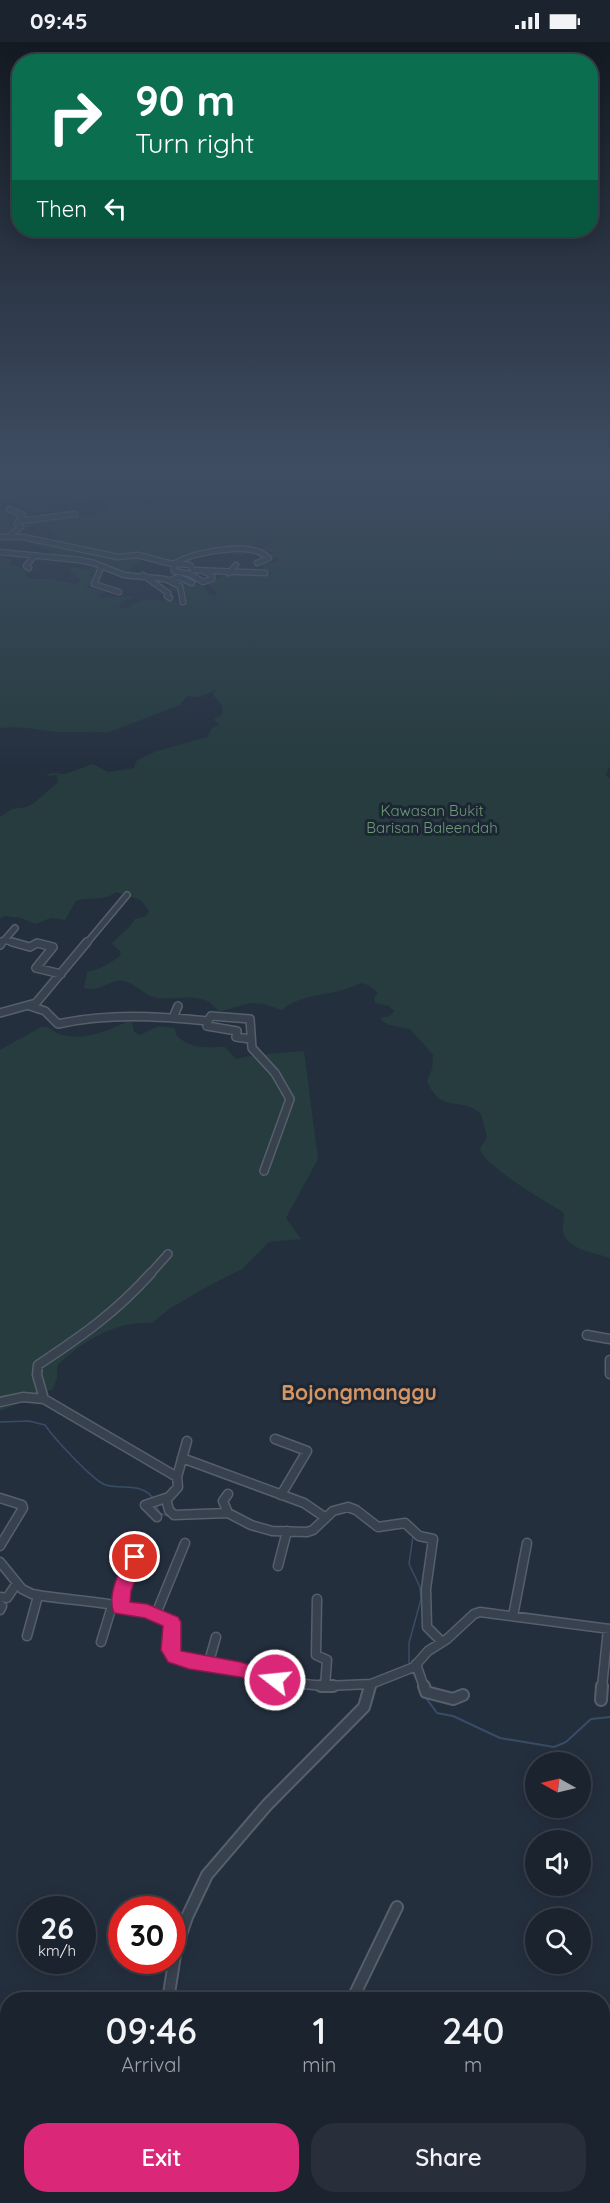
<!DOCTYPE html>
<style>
:root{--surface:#1b232e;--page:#282f3a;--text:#f1f3f6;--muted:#a0a4aa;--line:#39404a;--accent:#db2777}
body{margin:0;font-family:Quicksand,sans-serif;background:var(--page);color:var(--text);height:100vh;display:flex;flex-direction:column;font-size:22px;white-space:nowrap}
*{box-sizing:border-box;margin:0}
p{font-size:20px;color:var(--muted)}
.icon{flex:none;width:33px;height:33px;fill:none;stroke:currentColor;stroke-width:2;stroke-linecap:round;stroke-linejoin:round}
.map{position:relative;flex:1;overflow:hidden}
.panel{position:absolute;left:0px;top:1950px;width:610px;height:212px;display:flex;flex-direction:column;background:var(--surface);border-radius:24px 24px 0 0;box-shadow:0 3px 15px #0003,0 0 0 2px var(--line)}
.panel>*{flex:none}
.guide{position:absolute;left:12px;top:12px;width:586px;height:183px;border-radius:24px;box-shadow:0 3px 15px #0003,0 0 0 2px var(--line);background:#0b6e4f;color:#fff;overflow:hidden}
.needle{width:39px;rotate:278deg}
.tools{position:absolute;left:525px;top:1710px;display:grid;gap:12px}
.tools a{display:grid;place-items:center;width:66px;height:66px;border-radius:50%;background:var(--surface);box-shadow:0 3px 15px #0003,0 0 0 2px var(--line);font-size:30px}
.speed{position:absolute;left:18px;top:1854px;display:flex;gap:12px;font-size:30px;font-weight:700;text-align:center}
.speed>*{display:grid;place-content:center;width:78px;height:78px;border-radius:50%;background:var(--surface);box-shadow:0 3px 15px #0003,0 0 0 2px var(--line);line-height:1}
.speed small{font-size:15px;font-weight:400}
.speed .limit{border:9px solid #d22;background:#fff;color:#111}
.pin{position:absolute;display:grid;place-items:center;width:51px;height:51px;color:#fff;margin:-26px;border:3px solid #fff;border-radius:50%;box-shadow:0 2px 6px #0007}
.me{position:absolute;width:66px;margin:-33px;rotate:286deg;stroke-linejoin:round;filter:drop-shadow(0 0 4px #0008)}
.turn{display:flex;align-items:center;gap:21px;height:126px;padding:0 24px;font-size:27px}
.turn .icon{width:78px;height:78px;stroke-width:2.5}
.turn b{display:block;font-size:42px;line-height:51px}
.then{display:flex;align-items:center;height:57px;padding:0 24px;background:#0003;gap:12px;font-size:22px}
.eta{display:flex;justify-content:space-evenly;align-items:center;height:102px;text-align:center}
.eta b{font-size:36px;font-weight:600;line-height:42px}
.cta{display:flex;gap:12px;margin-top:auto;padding:12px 24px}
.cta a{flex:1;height:69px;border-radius:24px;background:var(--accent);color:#fff;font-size:24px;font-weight:600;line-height:69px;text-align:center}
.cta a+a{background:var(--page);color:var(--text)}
.status{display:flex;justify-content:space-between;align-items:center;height:42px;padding:0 30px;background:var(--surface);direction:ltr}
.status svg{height:16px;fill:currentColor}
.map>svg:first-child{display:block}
</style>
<div class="status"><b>09:45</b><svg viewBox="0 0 49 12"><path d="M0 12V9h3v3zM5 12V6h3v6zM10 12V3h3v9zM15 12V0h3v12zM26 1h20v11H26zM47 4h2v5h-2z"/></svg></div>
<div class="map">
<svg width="610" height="2161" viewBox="0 0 610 2161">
<rect width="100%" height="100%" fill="#242f3e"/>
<path fill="#263c3f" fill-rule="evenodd" d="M0,426H610V724L606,733L610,737V1216C596,1211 567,1208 563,1190C562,1184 565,1177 563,1170C546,1160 483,1123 480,1107L487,1095L481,1072C460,1053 441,1073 427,1039L432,1027L433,1013L410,987L389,983L382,979L381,976L390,974L394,969L389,964L375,961L374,956L378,951L368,943L360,941C336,955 304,949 282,968L264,962L250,961L222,969C214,968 214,962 207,959C192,952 172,958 157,956C143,953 137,942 124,939C110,937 99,951 84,946L87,930C100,927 108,922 119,915L121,910L112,902C119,892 129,888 135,877L146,874L149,869L141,858L116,850C104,860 90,854 76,859L65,878L51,876L35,882L21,876L4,874L0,877V775L12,767L27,765L34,761L58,740L57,733L46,734L50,731L65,732L93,722L108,730L134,726L137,718L157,709L207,695L212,686L219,683L214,677L223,672L222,663L213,653L216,648L200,655L187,654L180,663L107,691C92,688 76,691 60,690C37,689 25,683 0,686V514L11,517V523L25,526L26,534L33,537H52L78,543L80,537L70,530L73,525L89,528L91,524L90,521L52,516V510L32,503V500C40,498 48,500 55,497L52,490L45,486L19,485L0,491V465C9,481 55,474 73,473C82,473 88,477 96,473L95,469L107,467V462C120,458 128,458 142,460L139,462L148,464L154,459C118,444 85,464 49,462L47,470L33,471C24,462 13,460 0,460ZM266,498L273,501L259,507L272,510L271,514L279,517L276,520L264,522L262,528L272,530L271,533C254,531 220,528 209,543L216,550L215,554C207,553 206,546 199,543C190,540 178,541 169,543L171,549L184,550L187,556L183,560C174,560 149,557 140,559C136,560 131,564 127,567L118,565L125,558L132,557L131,554L102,556L97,555L105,550L85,545L94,540L93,536L89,534C108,514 115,535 131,538L135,535L129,527L141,520L138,518L152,515L171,519L202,513L229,511L240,514L248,511L243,509L257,500Z
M126,980H132L134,990L140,993L159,984L175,986L176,993C192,1008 204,1005 225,1005L236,1017L255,1013L304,1009L318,1117L286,1176L301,1197L269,1200L242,1227L203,1247L169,1267L152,1281C118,1278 80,1300 57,1324V1336L53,1347L0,1369V1008L41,985C49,984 52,989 59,992C81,1000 107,989 126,980Z"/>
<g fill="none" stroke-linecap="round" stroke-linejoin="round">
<path stroke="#394c67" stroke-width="1.5" d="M0,1380L29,1379L45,1383C53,1395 94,1440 106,1443C122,1448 144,1440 154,1458
M155,1462L160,1471L170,1475
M409,1622V1601L421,1557L420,1545L409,1522L413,1494
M412,1629L419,1644"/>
<path stroke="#394c67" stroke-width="2" d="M426,1656L437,1671L453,1674L500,1696L554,1705L566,1700L591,1677L610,1675"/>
<defs>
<path id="minor-far4" d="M9,467L23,473L17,482L21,485L9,494
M20,479L75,472
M0,495H23L118,515L138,513L168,521L190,523L193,528L265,531
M0,510L79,518L94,521L124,533L165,537L180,544L183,560
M29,526L26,524L34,514
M101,526L94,542L119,550
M205,530L212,534V537L203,540L190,532L174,529V522C190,511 233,504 252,508C259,509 264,512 269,516L257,521
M229,531L236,523
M143,533L168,551L167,554L170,556
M170,538L179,535L192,541"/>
<path id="minor-far3" d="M4,898L18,902
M1,902L15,886
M36,902H40
M86,902L127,853"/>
<path id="minor-far2" d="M12,900L30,905L37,901L53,905L36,926L61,932
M0,903L2,900
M30,964L45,969L58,982C108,971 158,974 208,979L211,974L250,977L252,1006L275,1031L290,1057L264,1129
M0,971L36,961L87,900
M173,976L178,964
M208,979L207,984L237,989L236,995L250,997
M150,1232L168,1212"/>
<path id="minor-far1" d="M587,1293L610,1297
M610,1318V1332
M44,1357L37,1333L38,1323C83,1293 115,1271 151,1231
M0,1360L23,1355L44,1357L177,1435L187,1399
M275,1397L307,1409L281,1453
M182,1416L304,1461L326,1476
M228,1452L223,1459L228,1471
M0,1456L22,1463L23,1466L0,1504
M166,1457L169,1468L174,1473L228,1471L251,1483L272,1489L307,1490L313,1488L333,1469L348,1465L356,1468L378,1485L405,1481L419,1494L433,1497L426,1547L427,1585L442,1600
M157,1475L145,1463L169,1455L178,1445L177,1435
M0,1520L22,1547L32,1552C71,1560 143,1559 173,1583L170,1608L174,1615L293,1641L325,1644L371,1642L414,1625L428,1609L447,1597L474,1572L480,1570L610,1587
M278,1524L287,1489
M0,1555L7,1556L17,1541
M317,1557L316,1613L327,1618L325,1644
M0,1563L2,1564L0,1568
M121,1566L122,1549L135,1515
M156,1572L185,1501
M513,1574L527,1501
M27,1594L38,1554
M101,1600L112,1564
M416,1622L424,1645
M208,1623L216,1595
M370,1645L371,1642
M602,1645L608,1587"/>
<path id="minor" d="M321,1644H333
M424,1644L426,1650L453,1657L463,1653
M601,1658L602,1644
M168,1958L176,1907L187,1875L207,1833L267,1763L364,1665L370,1644
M352,1958L397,1865
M237,2154L246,2161
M250,2161L253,2154"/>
</defs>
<use href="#minor-far4" stroke="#565f6c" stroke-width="7"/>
<use href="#minor-far3" stroke="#565f6c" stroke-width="8"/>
<use href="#minor-far2" stroke="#565f6c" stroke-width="10"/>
<use href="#minor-far1" stroke="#565f6c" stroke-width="11"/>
<use href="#minor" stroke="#565f6c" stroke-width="14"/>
<use href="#minor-far4" stroke="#38414e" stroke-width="4.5"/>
<use href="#minor-far3" stroke="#38414e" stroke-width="5"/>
<use href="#minor-far2" stroke="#38414e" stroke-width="7"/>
<use href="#minor-far1" stroke="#38414e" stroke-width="8"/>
<use href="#minor" stroke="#38414e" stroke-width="10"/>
</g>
<linearGradient id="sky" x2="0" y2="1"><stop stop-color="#141a22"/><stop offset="0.59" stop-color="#3f4d63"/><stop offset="1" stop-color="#3f4d63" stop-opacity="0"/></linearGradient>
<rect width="610" height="728" fill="url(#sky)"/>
<path fill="#db2777" stroke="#8e194d" stroke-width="1.5" d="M135,1508L142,1510L144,1515L131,1549L130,1560L147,1562L178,1575L181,1580V1609L240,1620L281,1632L284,1638L281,1643L275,1645L240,1635L189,1627L168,1620L161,1608L163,1584L145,1576L114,1571C106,1554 121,1525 129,1510Z"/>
<g text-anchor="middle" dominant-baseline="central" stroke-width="6" stroke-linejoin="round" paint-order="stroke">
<g font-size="15" fill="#6b9a76" stroke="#1d2633">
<text x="432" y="768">Kawasan Bukit<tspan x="432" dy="17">Barisan Baleendah</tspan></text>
</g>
<g font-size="21" font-weight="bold" fill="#d59563" stroke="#1d2633">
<text x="359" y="1350">Bojongmanggu</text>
</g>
</g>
</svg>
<div class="tools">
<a><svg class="needle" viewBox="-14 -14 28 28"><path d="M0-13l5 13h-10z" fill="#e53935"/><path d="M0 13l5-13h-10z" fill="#a0a4aa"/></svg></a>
<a><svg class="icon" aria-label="sound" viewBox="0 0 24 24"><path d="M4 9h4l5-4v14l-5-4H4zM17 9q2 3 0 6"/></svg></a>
<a><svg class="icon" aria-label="search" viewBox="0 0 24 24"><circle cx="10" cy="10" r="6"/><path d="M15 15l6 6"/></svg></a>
</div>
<div class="speed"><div>26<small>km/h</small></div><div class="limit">30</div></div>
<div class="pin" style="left:135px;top:1515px;background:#d93025"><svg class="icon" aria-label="arrive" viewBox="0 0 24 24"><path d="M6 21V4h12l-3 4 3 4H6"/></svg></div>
<svg class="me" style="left:275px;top:1638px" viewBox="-20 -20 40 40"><circle r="17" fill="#db2777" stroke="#fff" stroke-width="3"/><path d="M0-11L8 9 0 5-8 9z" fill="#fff"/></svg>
<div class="guide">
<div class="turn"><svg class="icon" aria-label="right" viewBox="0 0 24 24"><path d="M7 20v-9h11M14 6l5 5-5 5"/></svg><div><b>90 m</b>Turn right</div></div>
<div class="then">Then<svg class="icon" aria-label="left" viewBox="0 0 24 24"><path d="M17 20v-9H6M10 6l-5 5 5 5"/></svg></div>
</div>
<section class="panel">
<div class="eta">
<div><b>09:46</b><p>Arrival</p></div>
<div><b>1</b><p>min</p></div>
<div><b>240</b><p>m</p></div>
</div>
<div class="cta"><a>Exit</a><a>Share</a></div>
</section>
</div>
